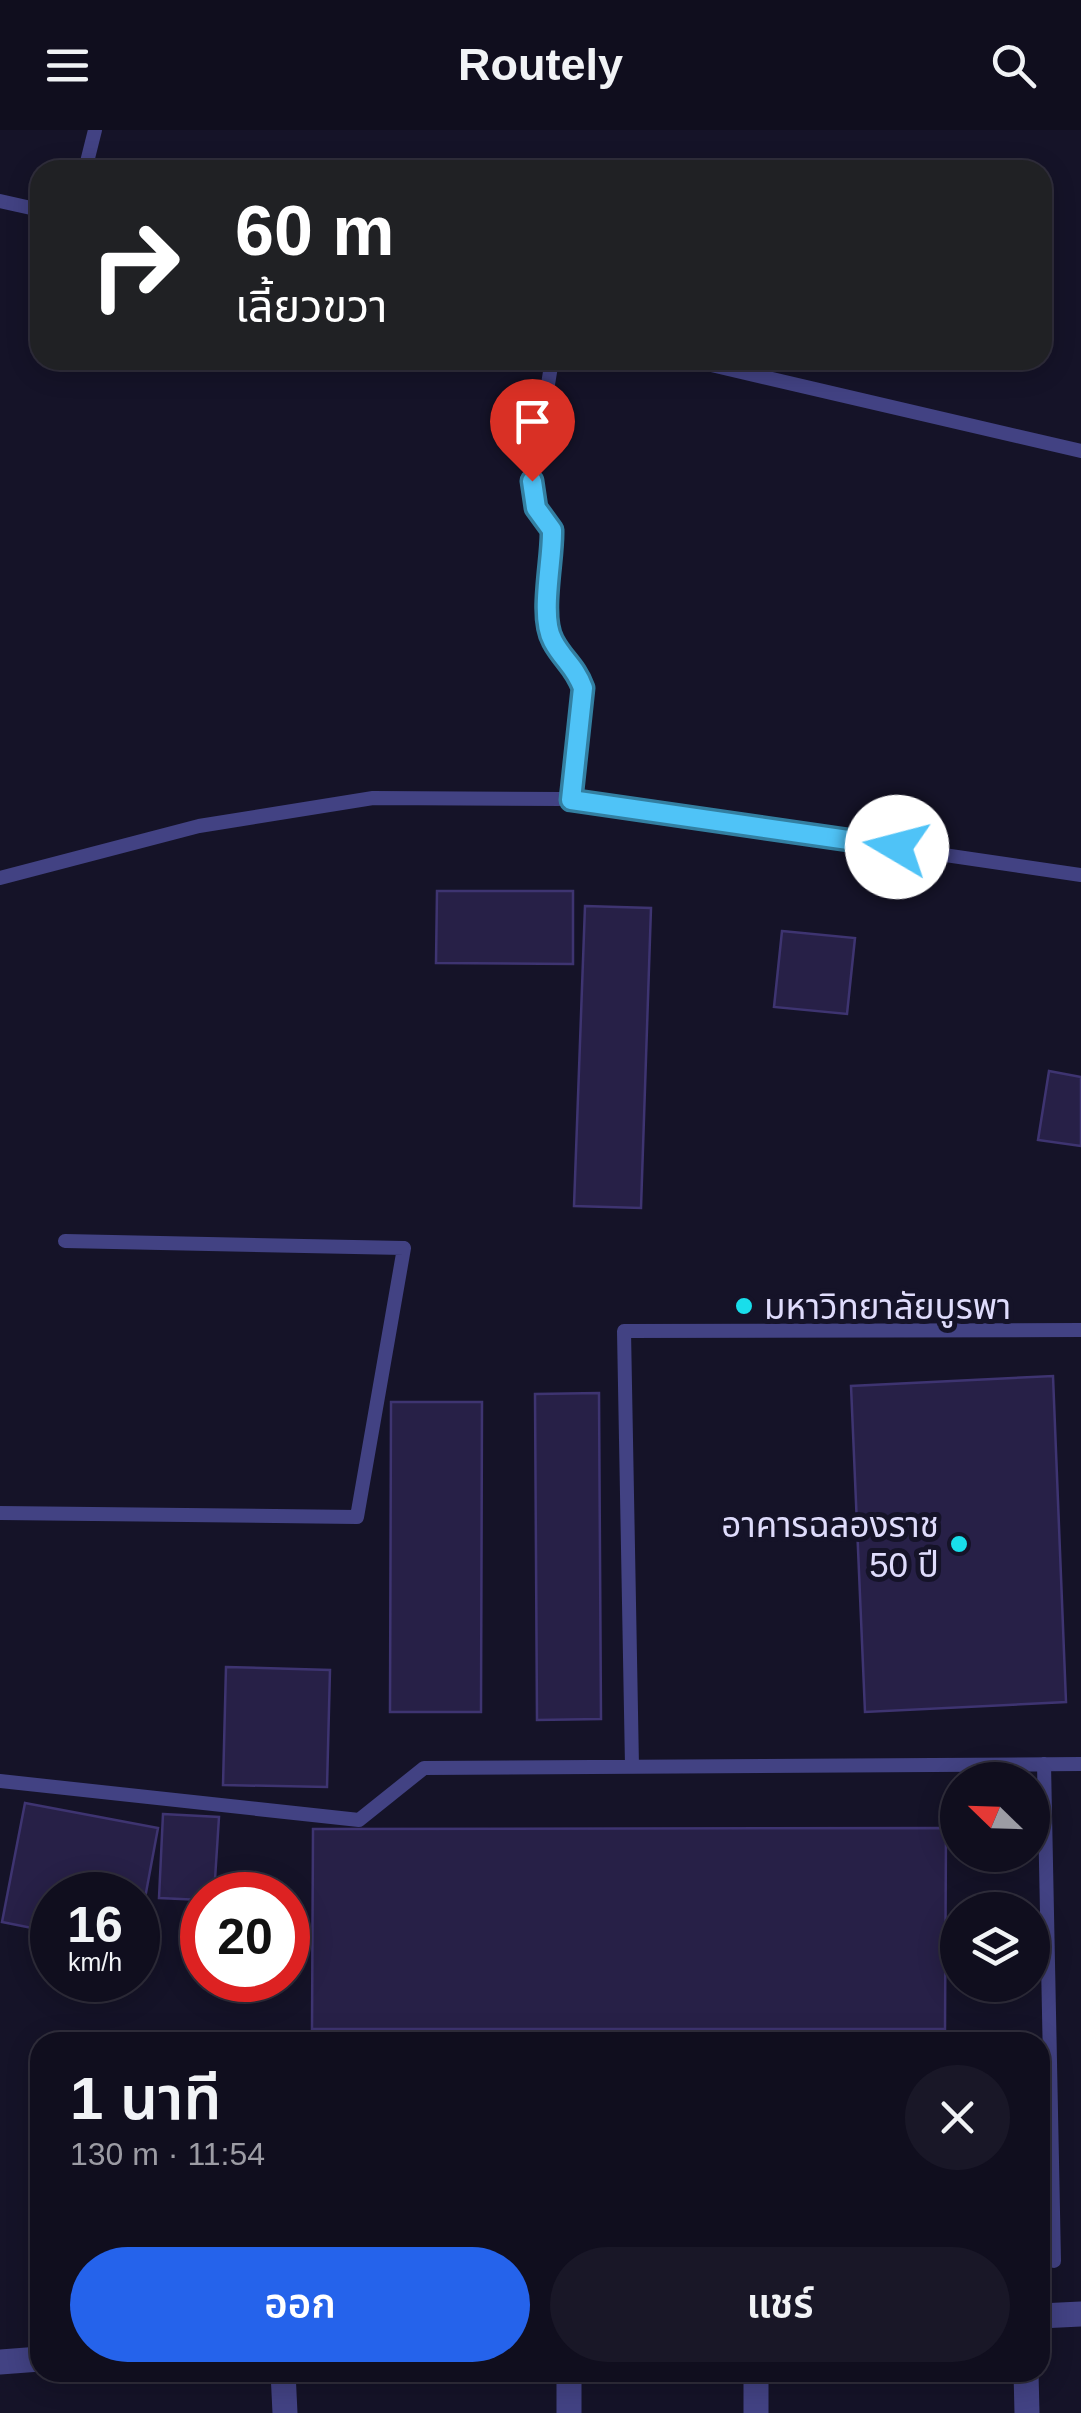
<!DOCTYPE html>
<html lang="th">
<meta charset="utf-8">
<style>
:root{--surface:#100e1e;--page:#191727;--text:#f1f3f6;--muted:#9c9ca4;--line:#302e3c;--accent:#2563eb}
body{margin:0;font-family:Helvetica,"Noto Sans Thai",sans-serif;background:var(--page);color:var(--text);height:100vh;display:flex;flex-direction:column;font-size:38px;white-space:nowrap}
*{box-sizing:border-box;margin:0}
p{font-size:32px;color:var(--muted)}
.icon{flex:none;width:55px;height:55px;fill:none;stroke:currentColor;stroke-width:2;stroke-linecap:round;stroke-linejoin:round}
.map{position:relative;flex:1;overflow:hidden}
.details{position:absolute;left:30px;top:1902px;width:1020px;height:350px;display:flex;flex-direction:column;background:var(--surface);border-radius:30px;box-shadow:0 5px 25px #0003,0 0 0 2px var(--line)}
.details>*{flex:none}
.banner{position:absolute;left:30px;top:30px;width:1022px;height:210px;border-radius:30px;box-shadow:0 5px 25px #0003,0 0 0 2px var(--line);background:#202124;color:#fff;overflow:hidden}
.needle{width:65px;rotate:293deg}
.fabs{position:absolute;left:940px;top:1632px;display:grid;gap:20px}
.fabs a{display:grid;place-items:center;width:110px;height:110px;border-radius:50%;background:var(--surface);box-shadow:0 5px 25px #0003,0 0 0 2px var(--line);font-size:50px}
.speed{position:absolute;left:30px;top:1742px;display:flex;gap:20px;font-size:50px;font-weight:700;text-align:center}
.speed>*{display:grid;place-content:center;width:130px;height:130px;border-radius:50%;background:var(--surface);box-shadow:0 5px 25px #0003,0 0 0 2px var(--line);line-height:1}
.speed small{font-size:25px;font-weight:400}
.speed .limit{border:15px solid #d22;background:#fff;color:#111}
.pin{position:absolute;display:grid;place-items:center;width:85px;height:85px;color:#fff;margin:-102px -42px;border-radius:50% 50% 50% 0;rotate:-45deg;box-shadow:0 0 10px #0007}
.pin .icon{rotate:45deg}
.me{position:absolute;width:110px;margin:-55px;rotate:278deg;stroke-linejoin:round;filter:drop-shadow(0 0 8px #0008)}
.turn{display:flex;align-items:center;gap:35px;height:210px;padding:0 40px;font-size:45px}
.turn .icon{width:130px;height:130px;stroke-width:2.5}
.turn b{display:block;font-size:70px;line-height:85px}
.round{display:grid;place-items:center;flex:none;width:105px;height:105px;border-radius:52px;background:var(--page)}
.headline{display:flex;align-items:center;justify-content:space-between;height:170px;padding:0 40px}
h1{font-size:60px;font-weight:600;line-height:75px}
.button{display:flex;gap:20px;margin-top:auto;padding:20px 40px}
.button a{flex:1;height:115px;border-radius:60px;background:var(--accent);color:#fff;font-size:40px;font-weight:600;line-height:115px;text-align:center}
.button a+a{background:var(--page);color:var(--text)}
header{display:flex;justify-content:space-between;align-items:center;height:130px;padding:0 40px;background:var(--surface);font-size:45px;font-weight:600}
.map>svg:first-child{display:block}
</style>
<header><svg class="icon" aria-label="menu" viewBox="0 0 24 24"><path d="M4 6h16M4 12h16M4 18h16"/></svg>Routely<svg class="icon" aria-label="search" viewBox="0 0 24 24"><circle cx="10" cy="10" r="6"/><path d="M15 15l6 6"/></svg></header>
<div class="map">
<svg width="1081" height="2283" viewBox="0 0 1081 2283">
<rect width="100%" height="100%" fill="#151328"/>
<path fill="#272047" stroke="#3e3471" stroke-width="2.5" d="M437,761H573V834L436,833Z
M585,776L651,778L641,1078L574,1076Z
M782,801L855,808L847,884L774,877Z
M1049,941L1081,947V1016L1038,1010Z
M1053,1246L1066,1572L865,1582L851,1256Z
M599,1263L601,1589L537,1590L535,1264Z
M391,1272H482L481,1582H390Z
M226,1537L330,1540L327,1657L223,1655Z
M25,1673L158,1698L138,1806V1765H52V1802L2,1792Z
M163,1684L219,1687L214,1765H202V1770L159,1768Z
M946,1698L945,1899H312L313,1699Z"/>
<g fill="none" stroke-linecap="round" stroke-linejoin="round">
<path stroke="#424283" stroke-width="14" d="M85,40L95,0
M0,71L40,80
M552,230L532,351L536,378L552,400C553,430 539,485 553,511C563,530 575,536 583,559L571,671
M690,230L1081,321
M0,748L199,696L373,668L562,669L1081,745
M0,1383L357,1387L404,1118L65,1111
M1044,1634L1054,2131
M632,1636L624,1201L1081,1200
M0,1651L359,1690L424,1638L1081,1634"/>
<path stroke="#424283" stroke-width="25" d="M283,2242L285,2283
M756,2242V2283
M1026,2242L1027,2283
M569,2283V2242"/>
<path stroke="#424283" stroke-width="25" d="M1040,2186L1081,2184
M0,2232L40,2229"/>
</g>
<g fill="none" stroke-linecap="round" stroke-linejoin="round">
<defs>
<path id="route" d="M532,351L536,378L552,400C553,430 539,486 553,511C563,530 575,536 583,558L571,670L897,717"/>
</defs>
<use href="#route" stroke="#337fa1" stroke-width="25"/>
<use href="#route" stroke="#4fc3f7" stroke-width="18"/>
</g>
<g fill="#19deeb" stroke="#151328" stroke-width="4">
<circle cx="744" cy="1176" r="10"/>
<circle cx="959" cy="1414" r="10"/>
</g>
<g text-anchor="middle" dominant-baseline="central" stroke-width="10" stroke-linejoin="round" paint-order="stroke">
<g font-size="35" fill="#dfdcfc" stroke="#151328" text-anchor="start">
<text x="764" y="1176">มหาวิทยาลัยบูรพา</text>
<text x="939" y="1394" text-anchor="end">อาคารฉลองราช<tspan x="939" dy="40">50 ปี</tspan></text>
</g>
</g>
</svg>
<div class="fabs">
<a><svg class="needle" viewBox="-14 -14 28 28"><path d="M0-13l5 13h-10z" fill="#e53935"/><path d="M0 13l5-13h-10z" fill="#9c9ca4"/></svg></a>
<a><svg class="icon" aria-label="layers" viewBox="0 0 24 24"><path d="M12 4l9 5-9 5-9-5zM3 14l9 5 9-5"/></svg></a>
</div>
<div class="speed"><div>16<small>km/h</small></div><div class="limit">20</div></div>
<div class="pin" style="left:532px;top:351px;background:#d93025"><svg class="icon" aria-label="arrive" viewBox="0 0 24 24"><path d="M6 21V4h12l-3 4 3 4H6"/></svg></div>
<svg class="me" style="left:897px;top:717px" viewBox="-20 -20 40 40"><circle r="19" fill="#fff"/><path d="M0-13L10 11 0 6-10 11z" fill="#4fc3f7"/></svg>
<div class="banner">
<div class="turn"><svg class="icon" aria-label="right" viewBox="0 0 24 24"><path d="M7 20v-9h11M14 6l5 5-5 5"/></svg><div><b>60 m</b>เลี้ยวขวา</div></div>
</div>
<section class="details">
<div class="headline"><div><h1>1 นาที</h1><p>130 m · 11:54</p></div><a class="round"><svg class="icon" aria-label="close" viewBox="0 0 24 24"><path d="M6 6l12 12M18 6L6 18"/></svg></a></div>
<div class="button"><a>ออก</a><a>แชร์</a></div>
</section>
</div>
